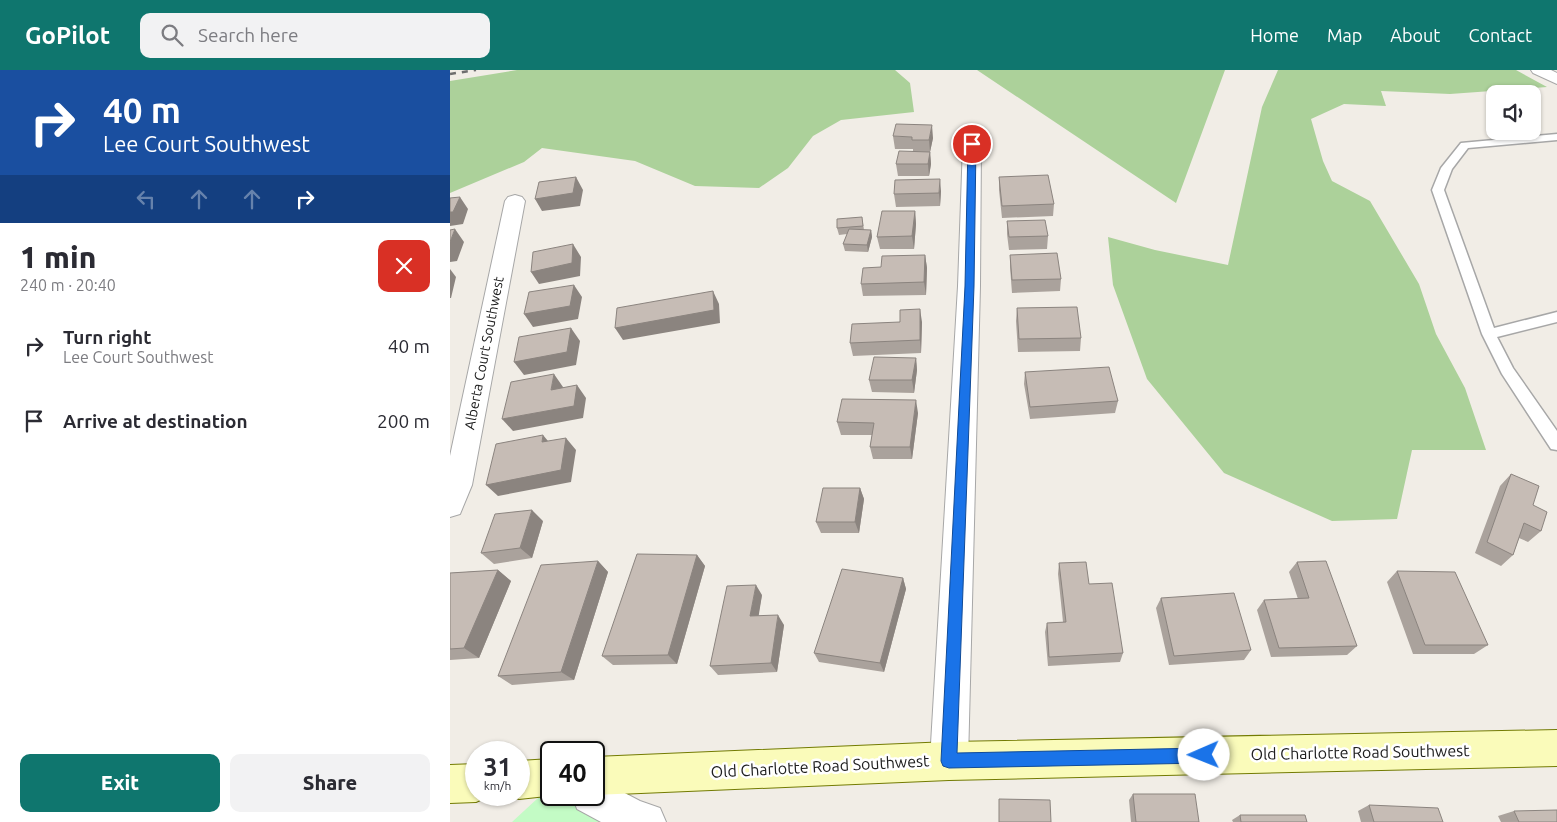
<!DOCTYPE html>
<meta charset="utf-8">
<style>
:root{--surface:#fff;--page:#f2f2f3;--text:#2b2b33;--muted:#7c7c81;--accent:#0f766e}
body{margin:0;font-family:Ubuntu,sans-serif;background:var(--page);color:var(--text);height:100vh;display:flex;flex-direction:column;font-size:19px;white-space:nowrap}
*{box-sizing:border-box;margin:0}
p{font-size:16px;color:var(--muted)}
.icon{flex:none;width:28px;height:28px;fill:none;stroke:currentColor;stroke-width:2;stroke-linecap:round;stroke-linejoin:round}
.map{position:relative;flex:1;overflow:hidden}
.sheet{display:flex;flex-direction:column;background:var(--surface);width:450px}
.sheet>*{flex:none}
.top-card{background:#1a4fa0;color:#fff;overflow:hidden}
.controls{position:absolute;left:1036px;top:15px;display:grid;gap:10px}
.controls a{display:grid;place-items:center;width:55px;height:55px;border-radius:10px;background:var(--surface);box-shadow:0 1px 4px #0004;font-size:25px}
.speed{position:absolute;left:15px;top:671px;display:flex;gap:10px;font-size:25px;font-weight:700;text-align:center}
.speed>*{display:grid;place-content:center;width:65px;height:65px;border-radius:50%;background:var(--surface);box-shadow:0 1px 4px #0004;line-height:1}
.speed small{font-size:12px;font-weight:400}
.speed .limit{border:2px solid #111;border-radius:8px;background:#fff;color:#111}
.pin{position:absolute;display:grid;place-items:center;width:42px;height:42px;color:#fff;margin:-21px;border:2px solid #fff;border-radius:50%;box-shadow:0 1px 5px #0007}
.me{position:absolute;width:55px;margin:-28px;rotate:269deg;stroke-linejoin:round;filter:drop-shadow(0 0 4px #0008)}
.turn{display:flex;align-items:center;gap:18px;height:105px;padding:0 20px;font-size:22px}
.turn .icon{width:65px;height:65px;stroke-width:2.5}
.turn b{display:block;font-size:35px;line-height:42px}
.lanes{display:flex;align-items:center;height:48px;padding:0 20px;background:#0003;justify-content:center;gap:25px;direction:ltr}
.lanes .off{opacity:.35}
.round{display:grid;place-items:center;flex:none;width:52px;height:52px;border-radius:10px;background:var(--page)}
.head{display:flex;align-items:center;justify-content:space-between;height:85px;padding:0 20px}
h1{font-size:30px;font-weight:800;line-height:38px}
.primary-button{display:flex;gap:10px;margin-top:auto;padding:10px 20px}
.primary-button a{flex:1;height:58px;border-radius:10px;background:var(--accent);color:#fff;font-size:20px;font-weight:800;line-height:58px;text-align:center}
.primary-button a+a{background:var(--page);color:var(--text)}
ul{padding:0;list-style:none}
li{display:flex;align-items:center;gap:15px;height:75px;padding:0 20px}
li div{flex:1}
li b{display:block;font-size:19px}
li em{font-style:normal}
header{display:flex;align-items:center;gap:30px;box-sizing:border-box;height:70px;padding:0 25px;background:var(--accent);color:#fff}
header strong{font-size:24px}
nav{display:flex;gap:28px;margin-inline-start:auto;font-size:18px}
.search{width:350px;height:45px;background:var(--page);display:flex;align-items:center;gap:12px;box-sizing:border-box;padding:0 18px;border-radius:10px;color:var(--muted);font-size:19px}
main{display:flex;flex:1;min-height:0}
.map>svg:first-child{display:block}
</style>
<header>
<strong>GoPilot</strong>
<div class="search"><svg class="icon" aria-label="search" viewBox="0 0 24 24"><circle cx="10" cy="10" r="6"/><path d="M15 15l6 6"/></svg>Search here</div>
<nav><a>Home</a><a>Map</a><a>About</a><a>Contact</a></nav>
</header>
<main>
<section class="sheet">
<div class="top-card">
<div class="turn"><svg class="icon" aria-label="right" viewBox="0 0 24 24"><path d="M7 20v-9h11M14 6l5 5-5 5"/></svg><div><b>40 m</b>Lee Court Southwest</div></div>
<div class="lanes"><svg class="icon off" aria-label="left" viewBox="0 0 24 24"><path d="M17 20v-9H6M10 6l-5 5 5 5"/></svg><svg class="icon off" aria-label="ahead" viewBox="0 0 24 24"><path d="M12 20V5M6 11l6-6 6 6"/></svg><svg class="icon off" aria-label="ahead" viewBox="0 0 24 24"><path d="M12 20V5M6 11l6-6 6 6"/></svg><svg class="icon" aria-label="right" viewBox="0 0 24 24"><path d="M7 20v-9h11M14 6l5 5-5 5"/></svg></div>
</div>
<div class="head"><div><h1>1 min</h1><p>240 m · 20:40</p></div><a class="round" style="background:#d93025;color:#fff"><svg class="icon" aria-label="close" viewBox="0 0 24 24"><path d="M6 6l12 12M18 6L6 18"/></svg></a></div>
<ul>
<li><svg class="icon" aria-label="right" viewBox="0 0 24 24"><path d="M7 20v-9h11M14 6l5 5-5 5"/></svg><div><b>Turn right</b><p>Lee Court Southwest</p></div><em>40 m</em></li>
<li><svg class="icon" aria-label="arrive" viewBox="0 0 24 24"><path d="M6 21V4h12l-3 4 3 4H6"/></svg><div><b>Arrive at destination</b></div><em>200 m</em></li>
</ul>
<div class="primary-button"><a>Exit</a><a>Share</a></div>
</section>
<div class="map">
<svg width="1107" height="752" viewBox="0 0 1107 752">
<rect width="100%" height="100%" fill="#f1ede6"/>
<path fill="#acd19a" d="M67,0H445L460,13L464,42L391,50L363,66L338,98L309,118L245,116L185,91L92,78L74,92L0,123V11Z
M527,0H775L726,133Z
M828,0H1066L1097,17L1000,24L931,21L936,36L894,34L861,49L873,91L882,111L920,131L969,214L986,264L1015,318L1036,380H962L947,449L882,451L774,403L697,309L663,215L658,167L705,180L778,195L812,37Z"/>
<path fill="#c3fbc5" d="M101,716V725H141L196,752H62Z"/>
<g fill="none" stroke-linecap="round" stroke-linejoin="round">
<defs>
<path id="lane" d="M1107,64V70L1018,78L1002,99L994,120L1044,258L1107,242V252L1047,267L1063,298L1107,361V380L1101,379L1052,304L1032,264L982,120L991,98L1011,73Z"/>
<path id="street" d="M1081,0H1101L1107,3V14L1083,3Z
M522,69L528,70L531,74L530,216L518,691L512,704L499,710L486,704L480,691L508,216L513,74L516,70Z
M65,125L72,127L75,131L22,415L10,444L0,447V386L55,131L58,127Z
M144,707L190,731L210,738L216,752H151L127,739L122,725H144Z"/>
<path id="secondary" d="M1107,660V696L499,710L144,725V687L499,672Z
M101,689V725H106L69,729L59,725H69V691Z
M26,694V725L39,726L26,732L0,733V695Z"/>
</defs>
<use href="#lane" stroke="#a7a7a7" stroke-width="3"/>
<use href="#street" stroke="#a7a7a7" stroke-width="2"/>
<use href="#secondary" stroke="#737b03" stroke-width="2"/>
<use href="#lane" fill="#fff" fill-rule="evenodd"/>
<use href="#street" fill="#fff" fill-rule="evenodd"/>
<use href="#secondary" fill="#fafbba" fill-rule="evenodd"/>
<path stroke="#6e6e6e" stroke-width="2.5" stroke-dasharray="6 6" stroke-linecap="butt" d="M0,4L26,0"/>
</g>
<path fill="#aaa29c" d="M443,66L483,68L480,82L481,94L479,106H448L446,94L463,81V79H445Z
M549,107L604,134L603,146L552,148L549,120Z
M491,121L490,136L446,137L444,124Z
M465,141L466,154L464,179H430L427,167Z
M557,151L598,166L597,179L559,180L557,164Z
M413,153L414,160H421L422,167L418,182L395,181L393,174L397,164L389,165L387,158Z
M475,185L477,198L476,225L413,226L411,214L431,197Z
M560,185L611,209L610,221L562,223L560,197Z
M567,238L631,268L630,281L568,282L566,251Z
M450,252H472L471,283L403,286L400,273Z
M466,288L467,300L464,323L422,322L419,310Z
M575,302L668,331L665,343L580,349L574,314Z
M468,343L462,389H423L420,377L422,365H391L387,352Z
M1061,404L1083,435L1091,461L1078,472L1069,468L1063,485L1051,496L1025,483L1050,416Z
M410,418L414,429L409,463H371L366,452Z
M93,451L82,488L44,494L31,483Z
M247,485L255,496L227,594L163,595L152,586Z
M148,491L158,502L124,610L62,615L48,606Z
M847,492L907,576L897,585L821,587L807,540L814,530L848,529L839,502Z
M609,493L639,514L673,583L670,592L598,596L595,562L597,553L613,552L608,504Z
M48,500L61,511L29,588L0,590V503Z
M947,501L1038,575L1024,584H963L937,512Z
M453,508L456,519L434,602L369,592L364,583Z
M312,525L308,546L334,555L327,602L268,605L260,596Z
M711,528L801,580L794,590L719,595L706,538Z
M683,724L749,752H681L679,730Z
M919,735L993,752H911L908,741Z
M1064,741L1107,752H1051L1048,746Z
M790,745L857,752H783L782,750Z"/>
<path fill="#8b847f" d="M482,55L483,68L480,82L479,70Z
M480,82L481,94L479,106L478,94Z
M126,107L133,120L130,136L92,141L85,129Z
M490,109L491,121L490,136L489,123Z
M10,127L18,139L13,154L0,156V142Z
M465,141L466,154L464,179L462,166Z
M5,159L14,172L7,191L0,192V172Z
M421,160L422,167L418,182L417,175Z
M123,174L131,187L130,206L89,214L81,202Z
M475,185L477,198L476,225L474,212Z
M0,199L6,207L1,228H0Z
M124,215L132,227L128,249L83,257L74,244Z
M263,221L269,234L270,253L173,270L165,258Z
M470,239L472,252L471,283L470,270Z
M121,258L130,271L126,295L74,305L64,292Z
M466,288L467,300L464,323L462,310Z
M104,304L113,317L111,332L101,320Z
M127,315L136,328L133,348L63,361L52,349Z
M466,330L468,343L462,389L460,377Z
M93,365L103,377L92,372Z
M116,368L126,380L121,412L48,426L36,415Z
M410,418L414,429L409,463L405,452Z
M82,440L93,451L82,488L70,478Z
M247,485L255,496L227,594L218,585Z
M148,491L158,502L124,610L111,602Z
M48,500L61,511L29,588L14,578Z
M453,508L456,519L434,602L430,593Z
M306,515L312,525L307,556L300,546Z
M328,545L334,555L327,602L321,593Z"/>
<path fill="#c6bcb5" stroke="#8b847f" d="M446,54L482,55L479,70H462V67L443,66Z
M449,81L480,82L478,94H446Z
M598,105L604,134L552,136L549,107Z
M126,107L123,123L85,129L89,112Z
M490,109L489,123L444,124L445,110Z
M10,127L3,142H0V128Z
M432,141H465L462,166L427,167Z
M412,147L413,156L387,158V149Z
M595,150L598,166L559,167L557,151Z
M5,159L0,172V160Z
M399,159L421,160L417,175L393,174Z
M123,174L122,193L81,202L83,182Z
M607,183L611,209L562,210L560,185Z
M475,185L474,212L411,214L413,198L431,197L432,186Z
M124,215L120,236L74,244L79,222Z
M263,221L264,240L165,258L167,238Z
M627,237L631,268L569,269L567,238Z
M470,239V270L400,273L402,254L450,252V240Z
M121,258L117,282L64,292L69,267Z
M424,287L466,288L462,310H419Z
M659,297L668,331L580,337L575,302Z
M104,304L101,320L127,315L124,336L52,349L61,312Z
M392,329L466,330L460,377H420L424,353L387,352Z
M93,365L92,372L116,368L111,400L36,415L46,374Z
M1061,404L1089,416L1083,435L1097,442L1091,461L1074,453L1063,485L1037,472Z
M373,418H410L405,452H366Z
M82,440L70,478L31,483L45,444Z
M187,484L247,485L218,585L152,586Z
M148,491L111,602L48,606L91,495Z
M876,491L907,576L829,578L814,530L859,528L847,492Z
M636,492L639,514L662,513L673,583L599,587L597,553L616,552L609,493Z
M392,499L453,508L430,593L364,583Z
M48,500L14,578L0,579V503Z
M947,501L1005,502L1038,575H975Z
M306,515L300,546L328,545L321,593L260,596L277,516Z
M784,523L801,580L724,586L711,528Z
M683,724H745L749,752H686Z
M549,729L600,730L601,752H549Z
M919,735L988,738L993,752H924Z
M1107,740V752H1069L1064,741Z
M790,745H855L857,752H791Z"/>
<path fill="#1a73e8" stroke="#114b97" d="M522,71L526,74L524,216L507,683L754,678L759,680L762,685L759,691L754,693L499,698L493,696L491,691L515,216L518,74Z"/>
<g text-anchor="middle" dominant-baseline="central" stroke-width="5" stroke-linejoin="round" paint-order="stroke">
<g font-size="14" fill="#202020" stroke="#fff">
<text transform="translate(34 283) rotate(-79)">Alberta Court Southwest</text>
</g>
<g font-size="16" fill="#202020" stroke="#fff">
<text transform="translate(910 682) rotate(-1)">Old Charlotte Road Southwest</text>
<text transform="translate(370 696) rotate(-3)">Old Charlotte Road Southwest</text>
</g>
</g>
</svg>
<div class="controls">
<a><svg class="icon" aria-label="sound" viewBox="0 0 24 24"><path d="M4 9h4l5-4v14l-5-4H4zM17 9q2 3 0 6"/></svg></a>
</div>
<div class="speed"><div>31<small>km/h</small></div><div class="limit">40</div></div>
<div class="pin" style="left:522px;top:74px;background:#d93025"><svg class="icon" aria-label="arrive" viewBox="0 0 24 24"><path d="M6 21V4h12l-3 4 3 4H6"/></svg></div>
<svg class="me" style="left:754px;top:685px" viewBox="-20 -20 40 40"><circle r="19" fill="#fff"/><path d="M0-13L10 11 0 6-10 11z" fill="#1a73e8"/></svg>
</div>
</main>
